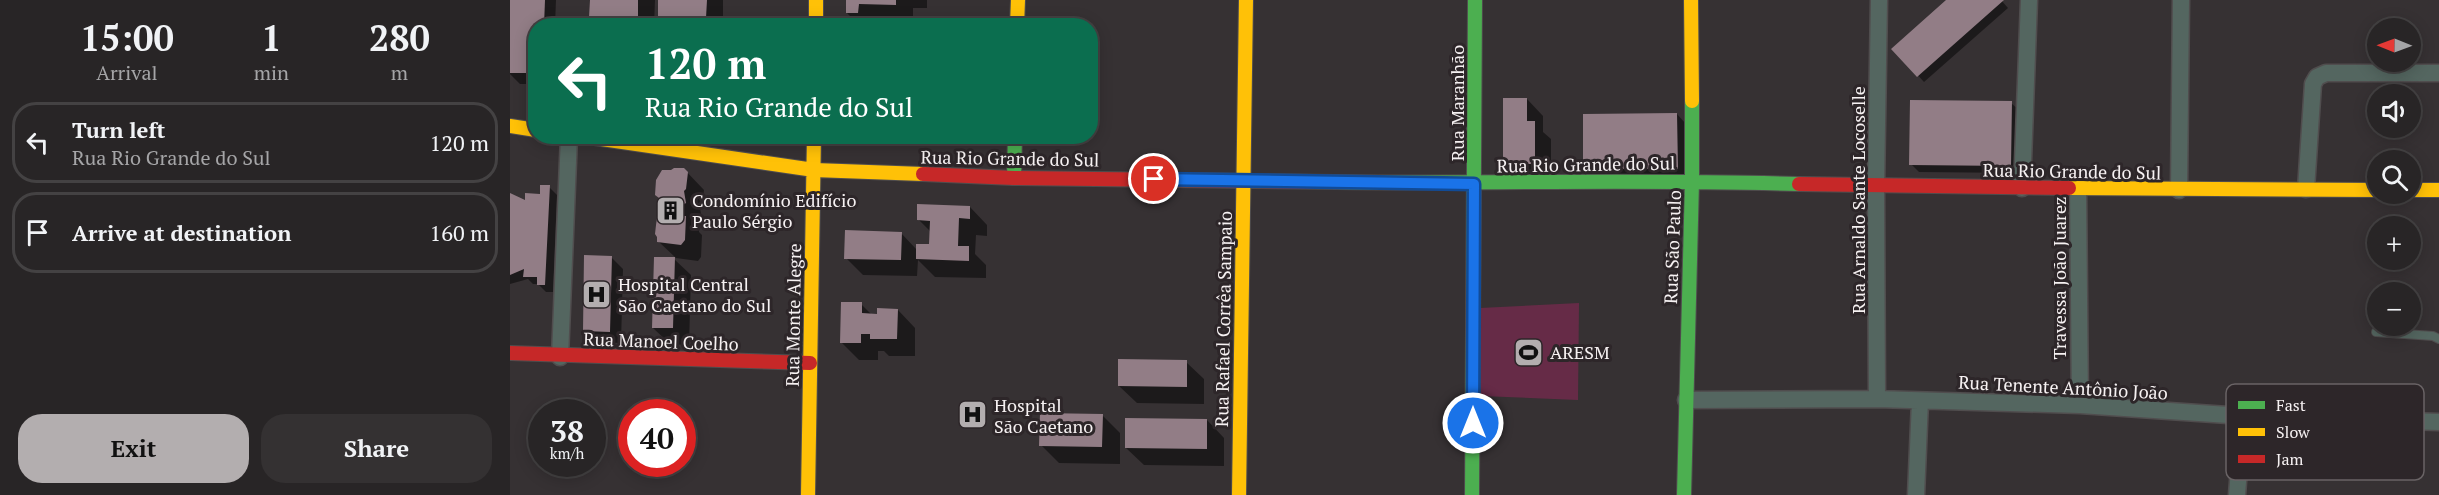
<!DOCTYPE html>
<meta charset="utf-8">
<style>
:root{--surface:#282526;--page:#343132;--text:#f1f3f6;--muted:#a5a5a7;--line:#444243;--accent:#b3aeaf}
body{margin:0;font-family:"PT Serif",serif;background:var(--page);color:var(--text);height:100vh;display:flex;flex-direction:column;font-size:22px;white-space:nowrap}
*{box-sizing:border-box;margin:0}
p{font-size:20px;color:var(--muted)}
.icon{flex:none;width:33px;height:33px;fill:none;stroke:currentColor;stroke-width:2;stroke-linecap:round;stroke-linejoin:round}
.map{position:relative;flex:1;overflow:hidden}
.drawer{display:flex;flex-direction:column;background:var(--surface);width:510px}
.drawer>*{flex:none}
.hud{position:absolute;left:18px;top:18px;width:570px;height:126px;border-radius:24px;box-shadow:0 3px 15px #0003,0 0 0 2px var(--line);background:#0b6e4f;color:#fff;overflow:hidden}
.needle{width:39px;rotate:271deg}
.tools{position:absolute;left:1857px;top:18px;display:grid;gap:12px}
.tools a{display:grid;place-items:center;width:54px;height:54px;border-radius:50%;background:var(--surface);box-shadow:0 3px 15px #0003,0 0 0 2px var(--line);font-size:30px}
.speed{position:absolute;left:18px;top:399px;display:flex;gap:12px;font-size:30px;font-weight:700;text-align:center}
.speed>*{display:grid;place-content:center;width:78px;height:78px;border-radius:50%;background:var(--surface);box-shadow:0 3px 15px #0003,0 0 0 2px var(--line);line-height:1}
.speed small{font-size:15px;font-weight:400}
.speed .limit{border:9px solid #d22;background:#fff;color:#111}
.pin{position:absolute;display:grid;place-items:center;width:51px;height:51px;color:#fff;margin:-26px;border:3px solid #fff;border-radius:50%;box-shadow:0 2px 6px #0007}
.me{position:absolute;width:66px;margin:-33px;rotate:0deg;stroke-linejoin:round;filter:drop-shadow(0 0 4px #0008)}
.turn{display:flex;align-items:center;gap:21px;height:126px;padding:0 18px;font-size:27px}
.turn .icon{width:78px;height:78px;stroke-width:2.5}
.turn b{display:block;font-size:42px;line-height:51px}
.eta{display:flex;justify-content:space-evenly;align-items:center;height:102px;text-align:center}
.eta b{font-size:36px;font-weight:800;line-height:42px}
.action{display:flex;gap:12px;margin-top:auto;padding:12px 18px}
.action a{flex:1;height:69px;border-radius:24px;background:var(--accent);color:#111;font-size:24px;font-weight:800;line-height:69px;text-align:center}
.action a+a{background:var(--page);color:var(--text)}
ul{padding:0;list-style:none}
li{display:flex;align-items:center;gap:18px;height:81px;margin:0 12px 9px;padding:0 6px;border:3px solid var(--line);border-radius:24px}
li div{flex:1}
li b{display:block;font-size:22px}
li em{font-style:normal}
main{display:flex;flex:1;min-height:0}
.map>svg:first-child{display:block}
</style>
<main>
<section class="drawer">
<div class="eta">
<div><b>15:00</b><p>Arrival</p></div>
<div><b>1</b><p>min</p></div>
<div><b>280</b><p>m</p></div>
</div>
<ul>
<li><svg class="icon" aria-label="left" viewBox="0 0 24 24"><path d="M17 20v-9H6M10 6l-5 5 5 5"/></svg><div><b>Turn left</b><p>Rua Rio Grande do Sul</p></div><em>120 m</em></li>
<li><svg class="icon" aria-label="arrive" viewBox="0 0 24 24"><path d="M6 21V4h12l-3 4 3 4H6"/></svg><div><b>Arrive at destination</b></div><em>160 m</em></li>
</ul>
<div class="action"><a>Exit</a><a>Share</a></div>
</section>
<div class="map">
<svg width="1929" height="495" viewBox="0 0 1929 495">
<rect width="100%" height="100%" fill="#363133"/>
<path fill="#662b47" d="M1069,303L1068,400L971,396L970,308Z"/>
<path fill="#0007" d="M1,0H46L45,26H26V84H10L0,74Z
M81,0H145L144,26H90L81,16Z
M149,0H213V26H158L149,17Z
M337,0H417V8H403V22L366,21L365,26H350L337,13Z
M1438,0H1491L1498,8L1414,82L1384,49Z
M1017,99L1033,116V132L1041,139V180H1012L995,164Z
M1501,103L1510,111L1509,173L1409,172L1401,164Z
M1167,114L1175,123V176H1083L1075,168Z
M425,136H471V141L428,140Z
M174,169L194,190L192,206L190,208L192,220L189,222V232L192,235L191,257L188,261L166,258L149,242L146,233V218L150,215L147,180Z
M39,187L47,195L43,292H36L28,284H23L18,279L0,284V194L16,202L32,195Z
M460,207L477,225V236L466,235L465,254L476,265V278L425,277L408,260L407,276L353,275L336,258L391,233L407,250L421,246V232L408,219Z
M101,257L113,269L111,343L86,342L74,331Z
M164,259L181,275L179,345L160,344L143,328Z
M351,304L362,315L388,310L405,328V356H379L374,351H368V360H349L331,342Z
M676,362L694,379V404L627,403L609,386Z
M593,416L610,433V464L549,463L531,445Z
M697,420L714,438V466L634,465L616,448Z"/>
<path fill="#927d86" d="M0,0H35L34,26H26V73H0Z
M80,0H128V17H79Z
M148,0H197L196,18H148Z
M336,0H386V5L349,4L348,13H336Z
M1436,0H1494L1407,77L1381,49Z
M993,98H1017V121H1025V164H993Z
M1400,100L1502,101L1501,166L1399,165Z
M1167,113L1168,169H1073V114Z
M164,168H174L178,172L176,189L174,191L176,203L173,205V216H176L175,240L171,245L147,242V237L145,234L149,198L145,195L146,180L152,170H161Z
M30,185H40L35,285H27V277H13L14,269L0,275V193L15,200V193L30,194Z
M407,204L460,206V219L449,218L448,246H459V261L406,259V244H419L420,221L407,220Z
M335,230L392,232L391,260L334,259Z
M74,255L102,256L100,332L73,331Z
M144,257H165L163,328H142Z
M331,302H352V313L367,314V308L388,309L387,339H360V334H351V343H330Z
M608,359L677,360V387L608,386Z
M530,413L593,414L592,447L529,446Z
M615,418L697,419V449L615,448Z"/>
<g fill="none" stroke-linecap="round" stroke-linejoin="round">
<defs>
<path id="lane" d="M1866,332L1923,336L1929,339"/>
<path id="street" d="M1568,187L1570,405
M1512,188L1519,0
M1796,189L1803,84L1807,77L1816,73H1929
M1669,190L1671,0
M50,357L59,136
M1367,399L1366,187L1369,0
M1176,400L1367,399L1570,405L1733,416L1929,422
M1406,495L1410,401
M1727,495L1733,416"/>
<path id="fast" d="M504,178L505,136
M826,182C980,184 1134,179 1289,184
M962,495L965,0
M1174,495L1182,181V101"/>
<path id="slow" d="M306,0V26
M1181,0L1182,101
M507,26L508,0
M0,126L26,130
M71,136L304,170L413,174
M1559,188L1868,190
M1900,190H1929
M298,495L304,136
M729,495L736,0"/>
<path id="jam" d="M413,174L504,178L826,182
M1289,184L1559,188
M0,353L300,363"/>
</defs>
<use href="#lane" stroke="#504d4e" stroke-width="10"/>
<use href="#street" stroke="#504d4e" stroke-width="19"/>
<use href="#fast" stroke="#504d4e" stroke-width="16"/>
<use href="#slow" stroke="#504d4e" stroke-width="16"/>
<use href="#jam" stroke="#504d4e" stroke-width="16"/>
<use href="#lane" stroke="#546660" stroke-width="8"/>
<use href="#street" stroke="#546660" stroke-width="16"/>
<use href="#fast" stroke="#4caf50" stroke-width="14"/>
<use href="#slow" stroke="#ffc107" stroke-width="14"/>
<use href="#jam" stroke="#c62828" stroke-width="14"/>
</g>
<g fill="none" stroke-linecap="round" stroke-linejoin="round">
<defs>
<path id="route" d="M644,179L964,184L963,423"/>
</defs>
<use href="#route" stroke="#114b97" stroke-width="15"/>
<use href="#route" stroke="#1a73e8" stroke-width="10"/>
</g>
<defs>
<symbol id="building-square" viewBox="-11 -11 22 22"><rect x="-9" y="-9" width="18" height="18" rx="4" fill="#b3aeaf" stroke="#2d2629"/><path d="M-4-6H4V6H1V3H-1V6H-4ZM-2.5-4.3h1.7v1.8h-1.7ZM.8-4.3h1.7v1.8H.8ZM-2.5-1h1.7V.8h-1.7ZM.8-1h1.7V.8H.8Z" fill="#111"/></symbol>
<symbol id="hospital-square" viewBox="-11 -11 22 22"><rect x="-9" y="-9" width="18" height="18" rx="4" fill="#b3aeaf" stroke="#2d2629"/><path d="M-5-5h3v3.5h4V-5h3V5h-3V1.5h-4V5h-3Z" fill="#111"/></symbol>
<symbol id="stadium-square" viewBox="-11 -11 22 22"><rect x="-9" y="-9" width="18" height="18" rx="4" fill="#b3aeaf" stroke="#2d2629"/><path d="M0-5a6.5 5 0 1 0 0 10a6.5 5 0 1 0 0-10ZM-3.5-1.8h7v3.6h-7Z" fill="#111"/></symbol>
</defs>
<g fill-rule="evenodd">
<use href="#building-square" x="144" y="194" width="33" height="33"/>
<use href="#hospital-square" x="70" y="278" width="33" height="33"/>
<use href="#stadium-square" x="1002" y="336" width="33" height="33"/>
<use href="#hospital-square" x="446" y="398" width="33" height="33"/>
</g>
<g text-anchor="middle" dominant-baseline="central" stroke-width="6" stroke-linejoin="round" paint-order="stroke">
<g font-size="18" fill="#f6f1f2" stroke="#2d2629">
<text transform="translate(947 103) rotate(-90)">Rua Maranhão</text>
<text transform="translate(500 158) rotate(1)">Rua Rio Grande do Sul</text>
<text transform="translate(1076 164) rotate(-1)">Rua Rio Grande do Sul</text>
<text transform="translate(1562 171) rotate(1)">Rua Rio Grande do Sul</text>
<text transform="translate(1348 200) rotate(-90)">Rua Arnaldo Sante Locoselle</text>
<text transform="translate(1162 247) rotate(-88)">Rua São Paulo</text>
<text transform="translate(1549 278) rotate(-90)">Travessa João Juarez</text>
<text transform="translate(283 315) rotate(-89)">Rua Monte Alegre</text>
<text transform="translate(713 319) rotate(-89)">Rua Rafael Corrêa Sampaio</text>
<text transform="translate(151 341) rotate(2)">Rua Manoel Coelho</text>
<text transform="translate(1553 387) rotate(3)">Rua Tenente Antônio João</text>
</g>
<g font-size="18" fill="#f6f1f2" stroke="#2d2629" text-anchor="start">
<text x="182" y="200">Condomínio Edifício<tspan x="182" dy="21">Paulo Sérgio</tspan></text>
<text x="108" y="284">Hospital Central<tspan x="108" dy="21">São Caetano do Sul</tspan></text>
<text x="1040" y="352">ARESM</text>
<text x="484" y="405">Hospital<tspan x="484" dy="21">São Caetano</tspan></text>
</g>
</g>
<rect x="1716" y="384" width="198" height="96" rx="9" fill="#2d2629" stroke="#696365" stroke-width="1.5"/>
<rect x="1728" y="401" width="27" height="8" fill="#4caf50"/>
<rect x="1728" y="428" width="27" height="8" fill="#ffc107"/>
<rect x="1728" y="455" width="27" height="8" fill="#c62828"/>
<g font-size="16" fill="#f6f1f2">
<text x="1766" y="411">Fast</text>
<text x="1766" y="438">Slow</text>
<text x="1766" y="465">Jam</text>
</g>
</svg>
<div class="tools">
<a><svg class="needle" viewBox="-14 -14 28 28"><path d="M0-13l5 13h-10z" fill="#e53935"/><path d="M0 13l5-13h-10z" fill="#a5a5a7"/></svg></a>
<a><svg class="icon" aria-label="sound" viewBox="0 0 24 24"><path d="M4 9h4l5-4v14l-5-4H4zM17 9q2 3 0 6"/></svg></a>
<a><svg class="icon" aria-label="search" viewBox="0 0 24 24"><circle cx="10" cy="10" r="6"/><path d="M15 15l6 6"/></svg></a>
<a>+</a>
<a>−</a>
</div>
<div class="speed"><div>38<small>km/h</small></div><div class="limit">40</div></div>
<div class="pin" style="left:644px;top:179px;background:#d93025"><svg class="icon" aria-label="arrive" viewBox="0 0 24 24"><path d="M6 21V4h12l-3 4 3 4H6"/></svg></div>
<svg class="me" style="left:963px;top:423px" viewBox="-20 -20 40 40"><circle r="17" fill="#1a73e8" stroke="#fff" stroke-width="3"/><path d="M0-11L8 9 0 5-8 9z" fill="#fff"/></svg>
<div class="hud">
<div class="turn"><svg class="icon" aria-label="left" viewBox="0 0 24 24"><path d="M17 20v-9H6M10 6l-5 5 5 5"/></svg><div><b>120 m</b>Rua Rio Grande do Sul</div></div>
</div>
</div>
</main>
